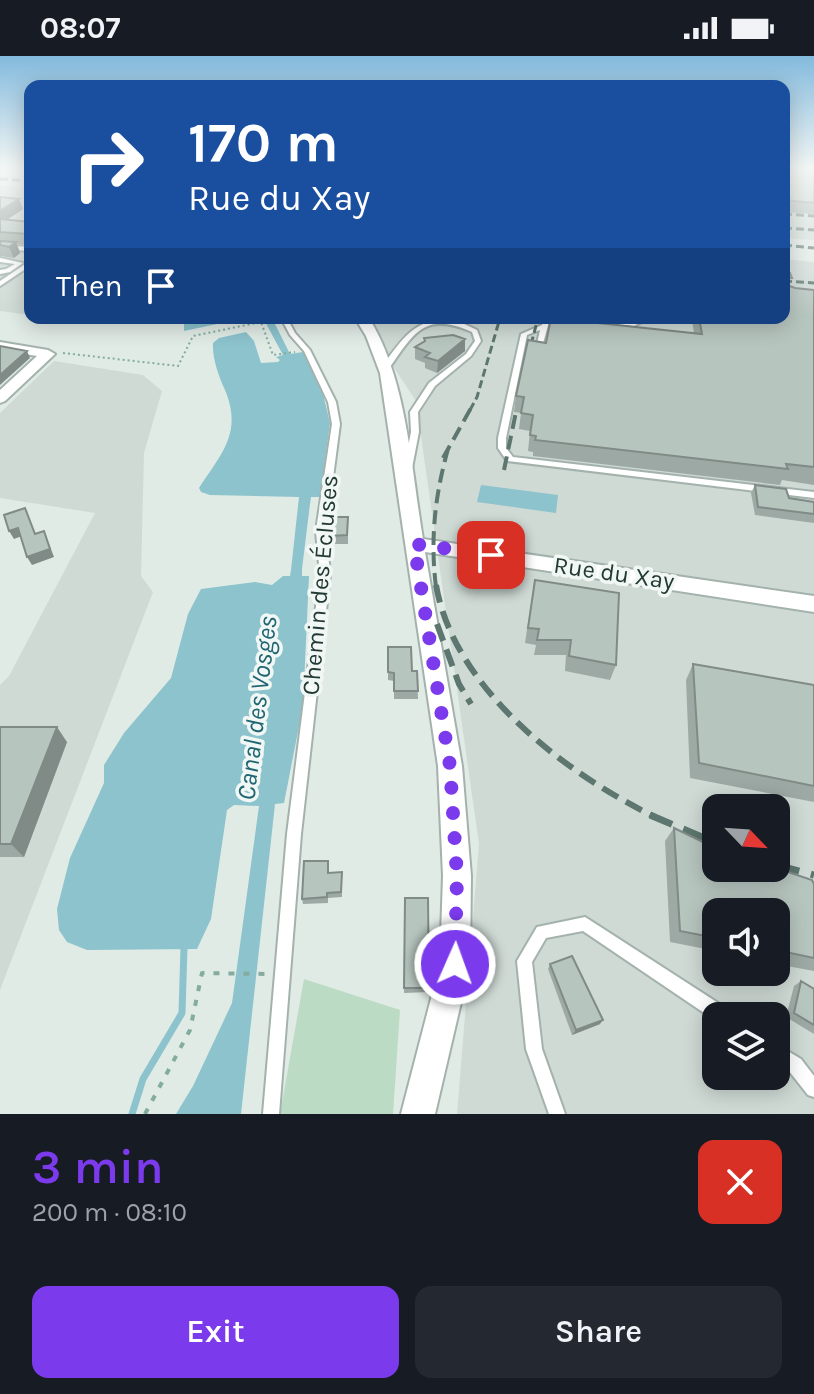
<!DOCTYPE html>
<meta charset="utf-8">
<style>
:root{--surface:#171b24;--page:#242831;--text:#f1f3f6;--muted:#9ea1a6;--accent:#7c3aed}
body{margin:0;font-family:Karla,sans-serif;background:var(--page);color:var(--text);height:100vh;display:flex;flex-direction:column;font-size:30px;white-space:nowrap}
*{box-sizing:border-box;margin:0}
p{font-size:26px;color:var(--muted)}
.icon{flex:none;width:44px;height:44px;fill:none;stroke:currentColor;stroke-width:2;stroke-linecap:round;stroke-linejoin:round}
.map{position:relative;height:1058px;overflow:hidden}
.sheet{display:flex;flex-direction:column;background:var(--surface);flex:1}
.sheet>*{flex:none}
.top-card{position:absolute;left:24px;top:24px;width:766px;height:244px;border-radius:16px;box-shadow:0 4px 20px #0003;background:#1a4fa0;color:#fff;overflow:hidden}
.needle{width:52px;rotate:115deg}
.tools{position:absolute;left:702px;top:738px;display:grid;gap:16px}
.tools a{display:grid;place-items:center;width:88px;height:88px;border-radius:16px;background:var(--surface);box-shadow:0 4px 20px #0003;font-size:40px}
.pin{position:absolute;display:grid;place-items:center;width:68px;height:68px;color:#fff;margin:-34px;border-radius:16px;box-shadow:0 4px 12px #0006}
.me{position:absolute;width:88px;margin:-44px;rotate:2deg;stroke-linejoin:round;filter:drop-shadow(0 0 6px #0008)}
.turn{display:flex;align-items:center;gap:28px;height:168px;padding:0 32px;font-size:36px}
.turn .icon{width:104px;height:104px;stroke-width:2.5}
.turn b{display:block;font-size:56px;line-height:68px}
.then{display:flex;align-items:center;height:76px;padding:0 32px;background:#0003;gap:16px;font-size:30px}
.round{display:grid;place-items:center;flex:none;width:84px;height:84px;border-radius:16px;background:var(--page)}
.headline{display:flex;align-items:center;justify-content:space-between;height:136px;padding:0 32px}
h1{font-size:48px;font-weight:600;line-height:60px;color:var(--accent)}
.action{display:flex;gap:16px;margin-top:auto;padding:16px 32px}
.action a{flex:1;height:92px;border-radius:16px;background:var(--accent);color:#fff;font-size:32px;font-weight:600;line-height:92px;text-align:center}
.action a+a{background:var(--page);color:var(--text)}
.status{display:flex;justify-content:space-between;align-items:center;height:56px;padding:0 40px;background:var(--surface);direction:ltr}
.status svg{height:22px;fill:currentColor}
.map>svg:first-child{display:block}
</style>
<div class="status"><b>08:07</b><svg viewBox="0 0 49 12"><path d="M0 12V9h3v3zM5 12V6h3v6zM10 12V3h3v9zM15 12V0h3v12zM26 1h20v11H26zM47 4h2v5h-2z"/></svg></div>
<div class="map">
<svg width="814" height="1058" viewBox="0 0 814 1058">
<rect width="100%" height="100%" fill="#e1ebe6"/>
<path fill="#cfdad5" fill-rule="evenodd" d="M784,112H814V184L784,182Z
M0,129L30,132V259L0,255Z
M784,203L814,206V1058H457L479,788L416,345L361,262H784ZM716,752H776V812H716ZM716,856H776V916H716ZM716,960H776V1020H716Z
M54,305L143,319L162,335L144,397L141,520L153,536L0,934V629L9,620L95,457L0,442V357Z"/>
<path fill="#bbdbc4" d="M304,923L400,954L393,1058H280Z"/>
<path fill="#8cc3cd" d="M184,262H272L290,298L303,296L323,338L330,367L320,441H311L310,448L302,513V520H309L303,650L284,747L275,748L241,1058H176L193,1030L232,947L259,750L234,749L227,754L211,863L197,893L87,894L67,886L59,874L57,853L70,802L104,727V709L124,677L171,622L188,558L201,533L255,526L272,529L283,520H290L291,514L299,441L210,439L201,436L199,432C221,398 243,377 225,334C219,321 212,302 213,287L219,282L246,276L254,285L261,307L278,306L280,304L276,301L283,299L263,262L241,263L184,275Z
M481,429L558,439L556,457L477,446Z"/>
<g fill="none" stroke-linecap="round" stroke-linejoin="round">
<path stroke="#8cc3cd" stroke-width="7" d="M132,1058L143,1023L182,957L184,891"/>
<defs>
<path id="lane" d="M0,189L30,191V195L0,193Z
M0,202L23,207L10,216L0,218V214L6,213L15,208L0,206Z
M30,205V210L0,230V225Z
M281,262H287L295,277L310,294L336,346L340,368L326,475L330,519L301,778L279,1058H263L287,778L320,519L316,475L332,368L328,346L304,295L290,279Z
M546,262H553L549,266L540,298L535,297L540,274L527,279L506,382V392L513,401L814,436V442L507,405L498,392V382L521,278L542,269Z
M571,262H594L633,266L641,262H649L634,270L574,264Z
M444,263L460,266L477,274L481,285L471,300L435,330L418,356L419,376L412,412L408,415L404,412L411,376L410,356L429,327L466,298L475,285L472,276C424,255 414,277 388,314L381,312C399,288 411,265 444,263Z
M585,861L729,954L731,960H716V965L583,875L546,882L532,906L542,993L565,1058H549L526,993L517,905L537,871Z
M776,988L801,1003L814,1020V1041L808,1039L789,1015L776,1006Z"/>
<path id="street" d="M355,262H369C407,323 411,412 423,483L814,540V556L425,496L462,710L471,820L470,908L435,1058H401L440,908L443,820L438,710L380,317L366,280Z
M0,286L48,294L55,298L5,345L0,347V334L37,300L0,294Z"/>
</defs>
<use href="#lane" stroke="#a4b2ad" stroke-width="4"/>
<use href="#street" stroke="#a4b2ad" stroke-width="4"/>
<path stroke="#83ac9f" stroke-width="2" stroke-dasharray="2 3" stroke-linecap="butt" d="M63,297L178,310L193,280L261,266L273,299L295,296"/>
<path stroke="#83ac9f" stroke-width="4" stroke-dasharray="6 9" stroke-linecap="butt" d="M145,1058L190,974L202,917L267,918"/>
<use href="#lane" fill="#fff" fill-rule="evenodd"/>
<use href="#street" fill="#fff" fill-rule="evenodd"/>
<path stroke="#5d766f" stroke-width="3" stroke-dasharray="8 4" stroke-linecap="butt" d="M0,123L30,125
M784,158L814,160
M784,172L814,174
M784,189L814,192
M784,225L814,227
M528,300L538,262
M470,354L477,341L500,262"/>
<path stroke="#5d766f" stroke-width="4" stroke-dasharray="14 7" stroke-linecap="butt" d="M443,402L471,352
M504,414L516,356
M436,531C430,483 435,439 448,393"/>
<path stroke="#5d766f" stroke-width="6" stroke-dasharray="18 9" stroke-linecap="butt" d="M436,529C454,633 565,717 655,761
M437,568L459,628L471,648"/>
<path stroke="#5d766f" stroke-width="7" stroke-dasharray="24 12" stroke-linecap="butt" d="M650,759L716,787
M776,809L814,819"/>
</g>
<path fill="#9da9a4" d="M784,112H814V158L784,156Z
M0,141L19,143L23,153L7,164L30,166V189L17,188L20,197L14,202L0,200Z
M789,229L795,232L814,234V429L782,424L780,429L533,400V396L528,395L530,375L519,373L521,357L514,356L516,340L546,287L694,277L692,264L673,262H784Z
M424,282L465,295L437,317L425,312V307L415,303V291L424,285Z
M755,429L789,442L814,446V467L755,459L751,437Z
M348,461V488H331L330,480Z
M532,540L616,609L610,624L565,615L566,599H534L536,589L525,587Z
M388,591L412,615H417L418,643H394V625L388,624Z
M693,608L814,629V746L690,722L686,624Z
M0,671L67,686L24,801H0Z
M674,772L703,786L814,828V915L776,908V856H716V895L670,886L665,785Z
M328,805L329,817L342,816V841L328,842V847L303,848L302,843Z
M405,842H428L429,936L404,937Z
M550,908L600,968L572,979L548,913Z
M801,925L814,933V978L786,961L794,930Z"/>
<path fill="#808a86" d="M19,143L23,153L0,168V155Z
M16,186L20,197L14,202L9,191Z
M465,283V295L437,317L438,305Z
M27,295L30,302L0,329V319Z
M18,472L22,480L14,483L9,475Z
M44,475L54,501L32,509L27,501Z
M57,671L67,686L24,801L11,788Z
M603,964L600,968L572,979L576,974Z"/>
<path fill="#b7c5bf" stroke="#808a86" stroke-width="2" d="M784,112H814V147L784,144Z
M0,141L19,143L0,155Z
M0,163L30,166V176L28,178L0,176Z
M0,185L16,186L9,191L0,189Z
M784,216L790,217L792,222H788L787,229L795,232L814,234V411L786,408L788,413L535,384L536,380L530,379L533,359L521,357L524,341L516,340L528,284L546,287L551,262L702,278L699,262H784Z
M453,279L465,283L438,305L425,301L430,297L415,291L425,285L424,282Z
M0,290L27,295L0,319Z
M755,429L786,433L789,442L814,446V458L758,451Z
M25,452L35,478L44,475L50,493L27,501L18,472L9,475L4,459Z
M332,461H348L347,479L330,480Z
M535,524L619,537L616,609L569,600L571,584H537L539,573L528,572Z
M388,591H411L412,615H417L418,635H394V617L388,616Z
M693,608L814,629V730L699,707Z
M0,671H57L11,788H0Z
M674,772L703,786L716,791V812H776L812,824L814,828V902L776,894V856H716V882L680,875Z
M304,805H328V817L342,816L341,836L327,837V841L302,843Z
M405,842H428L429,932H404Z
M572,900L603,964L576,974L550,908Z
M801,925L814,933V969L794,957Z"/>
<linearGradient id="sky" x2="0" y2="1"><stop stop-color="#83badd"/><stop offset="0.43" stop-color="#f2f6f4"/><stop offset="1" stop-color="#f2f6f4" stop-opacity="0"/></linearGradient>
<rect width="814" height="260" fill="url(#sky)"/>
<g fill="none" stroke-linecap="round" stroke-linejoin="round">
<path stroke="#7c3aed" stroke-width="14" stroke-dasharray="0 25.2" d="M455,908L457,820L450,710L414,488L491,499"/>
</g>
<g text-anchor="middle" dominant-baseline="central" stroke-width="7" stroke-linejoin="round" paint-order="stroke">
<g font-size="24" fill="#233a34" stroke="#f1f7f4">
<text transform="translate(614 517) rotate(8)">Rue du Xay</text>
<text transform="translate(320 529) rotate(-85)">Chemin des Écluses</text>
</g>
<g font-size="26" font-style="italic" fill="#206572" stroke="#f1f7f4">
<text transform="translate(257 652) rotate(-83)">Canal des Vosges</text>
</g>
</g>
</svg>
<div class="tools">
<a><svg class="needle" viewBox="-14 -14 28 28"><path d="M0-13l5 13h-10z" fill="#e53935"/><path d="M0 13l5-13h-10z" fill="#9ea1a6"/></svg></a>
<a><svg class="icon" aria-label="sound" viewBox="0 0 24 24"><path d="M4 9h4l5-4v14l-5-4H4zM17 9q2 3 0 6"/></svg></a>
<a><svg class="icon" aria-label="layers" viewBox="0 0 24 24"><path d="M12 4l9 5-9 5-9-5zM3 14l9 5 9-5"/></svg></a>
</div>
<div class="pin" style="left:491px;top:499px;background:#d93025"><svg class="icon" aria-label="arrive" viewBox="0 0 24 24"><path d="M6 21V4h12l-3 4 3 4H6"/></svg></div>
<svg class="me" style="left:455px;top:908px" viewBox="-20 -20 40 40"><circle r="17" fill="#7c3aed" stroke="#fff" stroke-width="3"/><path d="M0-11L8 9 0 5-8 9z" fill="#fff"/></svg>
<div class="top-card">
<div class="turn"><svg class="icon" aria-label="right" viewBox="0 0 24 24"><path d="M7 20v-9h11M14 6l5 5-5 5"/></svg><div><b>170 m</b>Rue du Xay</div></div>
<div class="then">Then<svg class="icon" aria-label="arrive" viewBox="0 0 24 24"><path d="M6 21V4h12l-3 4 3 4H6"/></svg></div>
</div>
</div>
<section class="sheet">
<div class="headline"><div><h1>3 min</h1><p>200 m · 08:10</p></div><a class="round" style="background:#d93025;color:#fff"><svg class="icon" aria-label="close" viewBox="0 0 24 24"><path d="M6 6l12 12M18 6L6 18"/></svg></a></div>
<div class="action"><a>Exit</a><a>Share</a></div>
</section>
